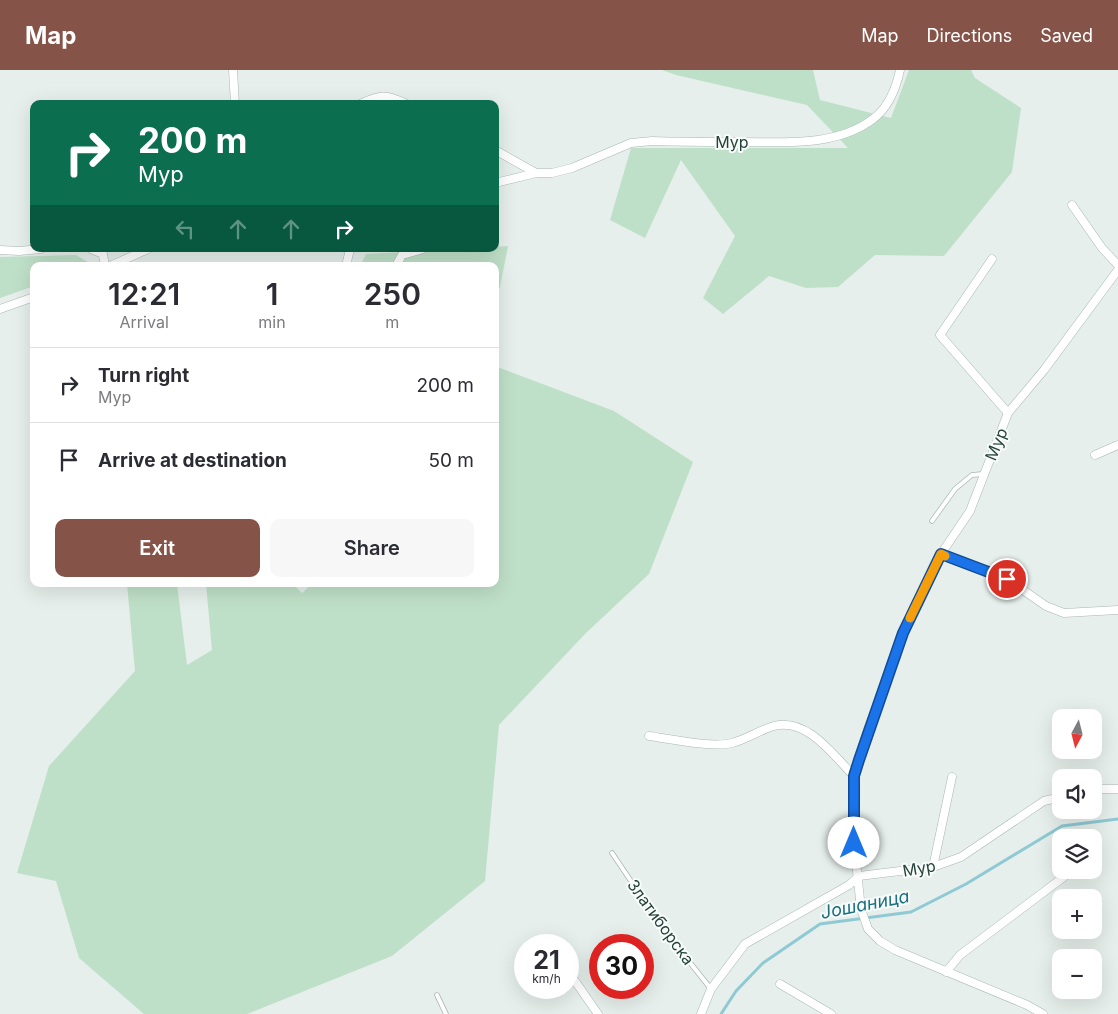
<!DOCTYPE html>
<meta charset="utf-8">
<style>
:root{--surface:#fff;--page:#f7f7f7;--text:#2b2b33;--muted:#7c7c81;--line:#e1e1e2;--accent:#855347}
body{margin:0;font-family:Inter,sans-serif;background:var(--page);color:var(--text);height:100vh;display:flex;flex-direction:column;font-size:19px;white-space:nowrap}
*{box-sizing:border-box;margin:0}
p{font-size:16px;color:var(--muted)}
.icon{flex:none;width:28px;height:28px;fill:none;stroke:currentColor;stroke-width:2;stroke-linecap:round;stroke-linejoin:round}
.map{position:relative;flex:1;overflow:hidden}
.sheet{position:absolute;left:30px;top:192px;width:469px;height:325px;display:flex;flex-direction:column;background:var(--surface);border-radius:10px;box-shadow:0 5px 20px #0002}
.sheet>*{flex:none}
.guide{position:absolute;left:30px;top:30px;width:469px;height:152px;border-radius:10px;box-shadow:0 5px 20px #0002;background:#0b6e4f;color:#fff;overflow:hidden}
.needle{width:32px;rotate:187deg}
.fabs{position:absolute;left:1052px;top:639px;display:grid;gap:10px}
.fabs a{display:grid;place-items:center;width:50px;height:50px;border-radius:10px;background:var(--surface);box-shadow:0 5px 20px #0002;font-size:25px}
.speed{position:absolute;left:514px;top:864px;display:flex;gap:10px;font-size:25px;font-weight:700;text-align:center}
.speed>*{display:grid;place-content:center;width:65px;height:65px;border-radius:50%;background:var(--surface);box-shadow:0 5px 20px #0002;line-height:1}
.speed small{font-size:12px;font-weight:400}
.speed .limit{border:8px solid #d22;background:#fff;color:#111}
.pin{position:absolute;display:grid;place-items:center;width:42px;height:42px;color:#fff;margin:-21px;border:2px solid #fff;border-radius:50%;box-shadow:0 1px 5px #0007}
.me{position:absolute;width:55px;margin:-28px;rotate:0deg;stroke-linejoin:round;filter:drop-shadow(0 0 4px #0008)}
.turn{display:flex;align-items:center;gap:18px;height:105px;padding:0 25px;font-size:22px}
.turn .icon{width:65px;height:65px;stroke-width:2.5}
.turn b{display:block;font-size:35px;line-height:42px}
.lanes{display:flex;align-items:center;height:48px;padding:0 25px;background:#0003;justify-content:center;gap:25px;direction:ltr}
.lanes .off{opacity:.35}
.eta{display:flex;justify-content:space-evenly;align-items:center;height:85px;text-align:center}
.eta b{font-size:30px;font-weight:600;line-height:35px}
.action{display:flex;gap:10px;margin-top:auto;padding:10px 25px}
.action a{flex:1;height:58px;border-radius:10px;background:var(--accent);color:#fff;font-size:20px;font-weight:600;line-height:58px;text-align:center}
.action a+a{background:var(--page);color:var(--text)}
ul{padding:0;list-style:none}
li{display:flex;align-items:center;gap:15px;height:75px;padding:0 25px;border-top:1px solid var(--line)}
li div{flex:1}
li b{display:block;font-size:19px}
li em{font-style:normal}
header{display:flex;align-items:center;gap:30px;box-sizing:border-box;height:70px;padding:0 25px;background:var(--accent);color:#fff}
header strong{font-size:24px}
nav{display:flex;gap:28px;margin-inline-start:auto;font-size:18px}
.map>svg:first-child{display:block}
</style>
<header>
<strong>Map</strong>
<nav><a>Map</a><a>Directions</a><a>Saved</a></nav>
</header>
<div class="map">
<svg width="1118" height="944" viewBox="0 0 1118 944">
<rect width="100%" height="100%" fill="#e6efeb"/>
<path fill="#bfe0c8" d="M662,0H813L820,30L891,48L909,0H971L975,8L1021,38L1012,102L944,186L875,185L838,217L806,218L769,206L723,244L703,228L735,166L681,90L645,168L610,150L631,78H848L807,35L676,5Z
M508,176L500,217L495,226V196H360L366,184L465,179H495V177Z
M76,185L91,194L85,196H34V216L0,228V187Z
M495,296L614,341L693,392L649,504L586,563L499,655L485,811L392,886L247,944H144L79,888L56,811L17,803L49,696L135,601L127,514H177L187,595L212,580L206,514H293L302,523L312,514H495Z"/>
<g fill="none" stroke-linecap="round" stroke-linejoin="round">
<path stroke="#8ec9d4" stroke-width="3" d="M721,944L736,921L763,893L820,854L911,842L966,814L1062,756L1118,749"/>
<defs>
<path id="service" d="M932,451L955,419L972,405L983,404
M612,783L664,860L711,919
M437,925L446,944"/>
<path id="minor" d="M233,0L235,34
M360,34C381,24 386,24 407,34
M495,80L536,103
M495,113L536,103H552L572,98L631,73L652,71C681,72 711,72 740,72C784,72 836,77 873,49C889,37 896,19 900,0
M1072,135L1102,178L1118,195
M91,179L103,184L105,196
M0,180L19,181L41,179
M992,189L940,265L1008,343
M110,196L148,179
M346,196L350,179
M396,196L402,185L423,179
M0,239L34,227
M1095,385L1118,375
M941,484L1007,509L1046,536L1064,543L1118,540
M649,666C670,669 712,678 732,673C747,669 760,660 774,656C807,647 834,686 854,706
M1094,719H1118
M1094,785L1096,783
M933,797L952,707
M859,806L933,797L961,787L1044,731L1061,727
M946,902L960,885L1073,800
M575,911L598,944
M780,914L831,944
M701,944L711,919L745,874L849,815L859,806
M1043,944L1027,935L895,880L880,871L868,859L861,839L854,773V706L868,659L886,614L903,563L941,484L970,441L1008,343L1044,300L1118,200"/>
</defs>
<use href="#service" stroke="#a8b8b2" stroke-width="5.5"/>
<use href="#minor" stroke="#a8b8b2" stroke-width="9"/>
<use href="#service" stroke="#fff" stroke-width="4"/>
<use href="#minor" stroke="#fff" stroke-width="8"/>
</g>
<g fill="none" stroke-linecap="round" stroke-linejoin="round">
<defs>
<path id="route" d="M854,773V706L859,690L903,563L941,484L1007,509"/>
</defs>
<use href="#route" stroke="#114b97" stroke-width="12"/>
<use href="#route" stroke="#1a73e8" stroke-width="9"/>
<path stroke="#f59e0b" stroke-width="9" d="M910,548L941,484L945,486"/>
</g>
<g text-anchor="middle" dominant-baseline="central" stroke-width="4" stroke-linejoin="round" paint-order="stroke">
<g font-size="16" fill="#24423a" stroke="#f7fbf9">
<text x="732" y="72">Мур</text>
<text transform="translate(996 374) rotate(-68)">Мур</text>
<text transform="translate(919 798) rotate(-10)">Мур</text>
<text transform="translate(661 852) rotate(54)">Златиборска</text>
</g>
<g font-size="18" font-style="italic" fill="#1c6f80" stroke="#f7fbf9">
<text transform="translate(865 834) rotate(-11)">Јошаница</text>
</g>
</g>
</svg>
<div class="fabs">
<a><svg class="needle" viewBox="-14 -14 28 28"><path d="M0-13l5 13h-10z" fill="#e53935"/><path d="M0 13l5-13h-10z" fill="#7c7c81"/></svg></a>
<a><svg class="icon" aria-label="sound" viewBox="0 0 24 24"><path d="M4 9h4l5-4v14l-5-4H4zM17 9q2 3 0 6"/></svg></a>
<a><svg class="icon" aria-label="layers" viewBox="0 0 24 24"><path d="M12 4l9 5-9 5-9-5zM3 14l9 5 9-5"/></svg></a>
<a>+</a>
<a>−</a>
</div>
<div class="speed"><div>21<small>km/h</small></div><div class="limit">30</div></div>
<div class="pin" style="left:1007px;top:509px;background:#d93025"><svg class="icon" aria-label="arrive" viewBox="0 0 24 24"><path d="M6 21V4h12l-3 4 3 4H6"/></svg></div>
<svg class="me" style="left:854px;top:773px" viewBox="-20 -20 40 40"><circle r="19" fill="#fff"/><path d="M0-13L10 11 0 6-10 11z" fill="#1a73e8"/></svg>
<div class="guide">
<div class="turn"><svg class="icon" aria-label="right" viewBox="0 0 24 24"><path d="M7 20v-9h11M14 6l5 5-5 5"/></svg><div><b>200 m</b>Мур</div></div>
<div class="lanes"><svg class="icon off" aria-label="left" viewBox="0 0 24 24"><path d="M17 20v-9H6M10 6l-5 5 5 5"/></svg><svg class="icon off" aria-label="ahead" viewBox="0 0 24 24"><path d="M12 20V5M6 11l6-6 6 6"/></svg><svg class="icon off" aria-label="ahead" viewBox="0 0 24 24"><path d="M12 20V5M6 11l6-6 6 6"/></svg><svg class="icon" aria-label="right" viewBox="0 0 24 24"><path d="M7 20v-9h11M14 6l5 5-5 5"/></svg></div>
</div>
<section class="sheet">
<div class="eta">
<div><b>12:21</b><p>Arrival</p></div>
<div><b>1</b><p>min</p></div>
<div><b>250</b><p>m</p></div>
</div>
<ul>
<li><svg class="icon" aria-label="right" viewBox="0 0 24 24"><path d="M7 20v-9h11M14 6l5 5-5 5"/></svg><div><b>Turn right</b><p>Мур</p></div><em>200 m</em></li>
<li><svg class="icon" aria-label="arrive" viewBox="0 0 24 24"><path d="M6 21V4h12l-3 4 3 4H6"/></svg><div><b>Arrive at destination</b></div><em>50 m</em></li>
</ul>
<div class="action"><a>Exit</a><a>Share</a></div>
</section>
</div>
